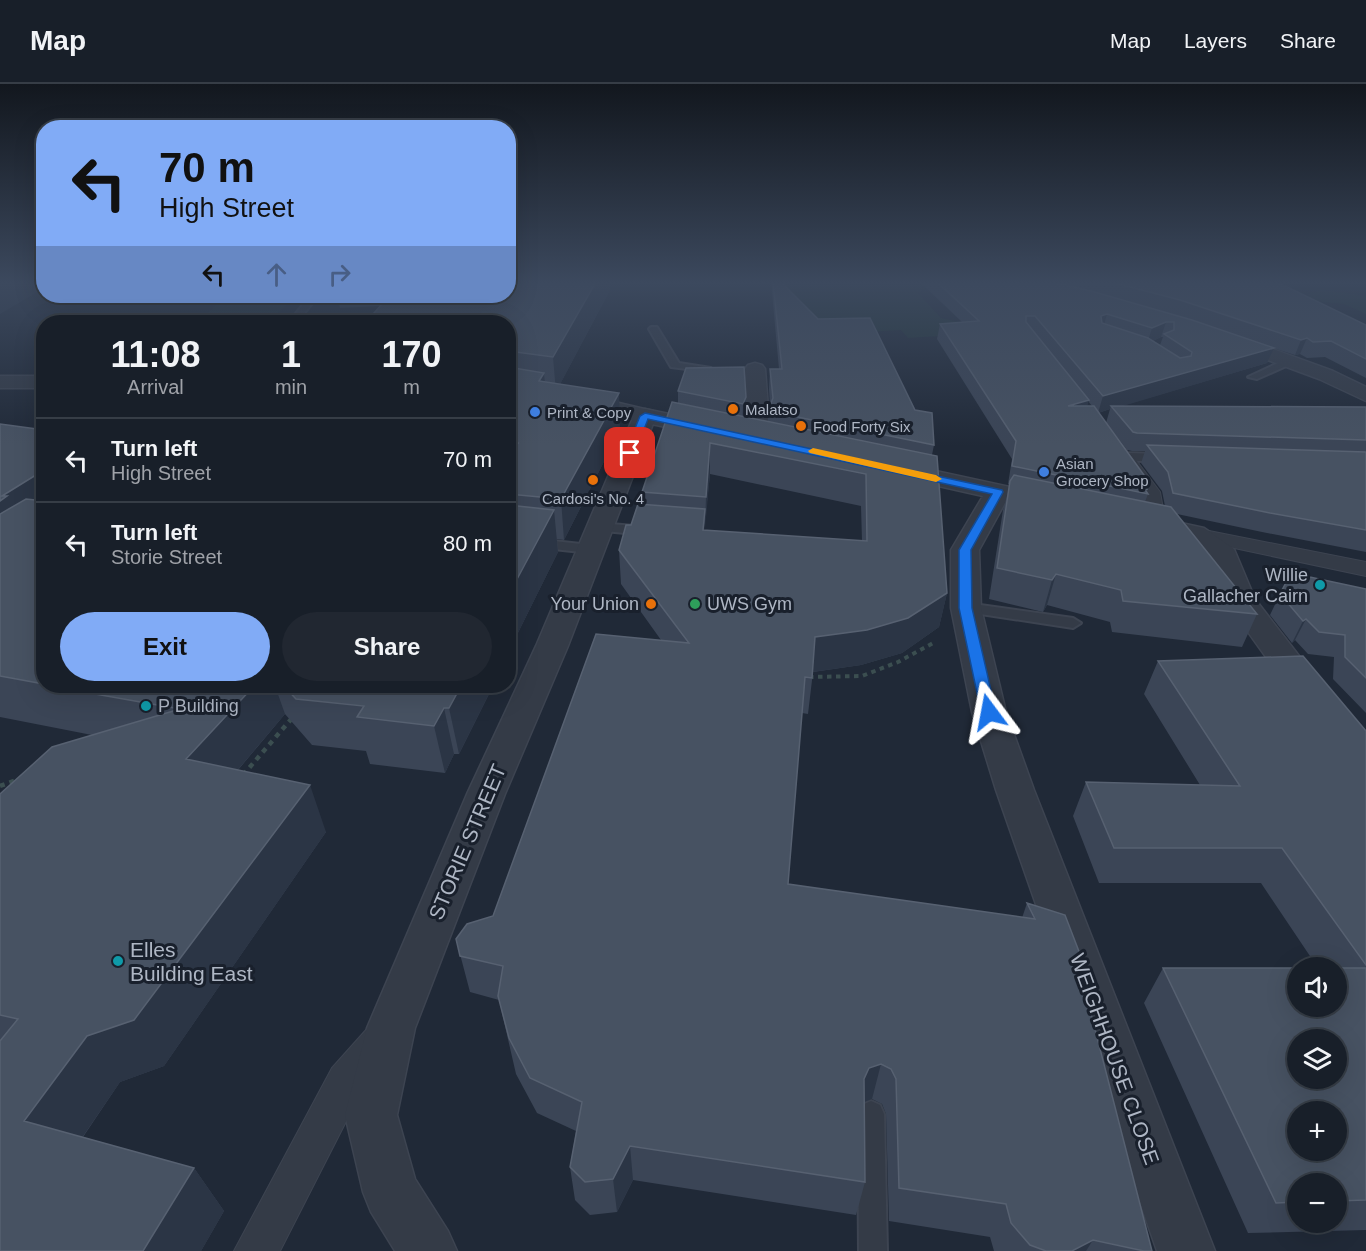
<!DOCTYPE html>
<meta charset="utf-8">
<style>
:root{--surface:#181f29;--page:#212731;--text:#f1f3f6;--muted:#9fa2a8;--line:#363d46;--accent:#81abf6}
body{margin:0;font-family:Arial,sans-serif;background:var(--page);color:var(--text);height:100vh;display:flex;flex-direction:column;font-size:22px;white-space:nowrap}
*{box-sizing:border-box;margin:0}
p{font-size:20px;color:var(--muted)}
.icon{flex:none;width:33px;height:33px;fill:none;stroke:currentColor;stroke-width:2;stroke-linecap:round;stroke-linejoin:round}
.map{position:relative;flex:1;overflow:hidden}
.drawer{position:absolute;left:36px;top:231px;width:480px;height:378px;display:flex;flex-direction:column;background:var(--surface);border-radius:24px;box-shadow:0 6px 24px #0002,0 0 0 2px var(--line)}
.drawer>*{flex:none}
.hud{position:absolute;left:36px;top:36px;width:480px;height:183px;border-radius:24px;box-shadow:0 6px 24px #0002,0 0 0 2px var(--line);background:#81abf6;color:#111;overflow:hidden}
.controls{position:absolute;left:1287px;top:873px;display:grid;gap:12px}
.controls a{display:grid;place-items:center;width:60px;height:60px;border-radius:50%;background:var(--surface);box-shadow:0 6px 24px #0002,0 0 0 2px var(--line);font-size:30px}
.pin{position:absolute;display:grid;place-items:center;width:51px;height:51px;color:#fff;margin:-26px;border-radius:12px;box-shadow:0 3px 9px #0006}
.me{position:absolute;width:66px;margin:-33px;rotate:347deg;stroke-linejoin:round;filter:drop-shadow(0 0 4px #0008)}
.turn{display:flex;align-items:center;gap:21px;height:126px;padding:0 24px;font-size:27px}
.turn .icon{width:78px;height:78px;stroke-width:2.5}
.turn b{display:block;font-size:42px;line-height:51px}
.lanes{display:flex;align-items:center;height:57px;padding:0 24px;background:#0003;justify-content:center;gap:30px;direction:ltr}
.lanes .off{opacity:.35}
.eta{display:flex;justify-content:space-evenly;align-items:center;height:102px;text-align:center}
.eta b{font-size:36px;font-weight:600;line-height:42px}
.primary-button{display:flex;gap:12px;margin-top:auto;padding:12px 24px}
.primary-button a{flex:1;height:69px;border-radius:36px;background:var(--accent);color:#111;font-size:24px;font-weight:600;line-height:69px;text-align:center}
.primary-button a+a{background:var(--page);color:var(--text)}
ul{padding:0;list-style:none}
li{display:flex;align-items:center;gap:18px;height:84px;padding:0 24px;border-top:2px solid var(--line)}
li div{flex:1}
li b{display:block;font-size:22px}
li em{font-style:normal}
header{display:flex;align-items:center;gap:36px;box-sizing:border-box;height:84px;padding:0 30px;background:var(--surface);border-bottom:2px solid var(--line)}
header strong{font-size:28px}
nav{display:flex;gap:33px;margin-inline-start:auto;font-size:21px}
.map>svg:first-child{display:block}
</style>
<header>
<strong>Map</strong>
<nav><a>Map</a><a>Layers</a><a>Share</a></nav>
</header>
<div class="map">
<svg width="1366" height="1167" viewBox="0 0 1366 1167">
<rect width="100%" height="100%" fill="#202937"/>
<path fill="#223538" d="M776,198H937L918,209L941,234L1005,248L908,254L901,246L818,251Z
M1322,206L1366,212V230L1344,220L1313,217L1307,210Z
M225,212H296L268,238H199Z"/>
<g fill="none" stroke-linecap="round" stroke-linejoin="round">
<defs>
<path id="service" d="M310,212H318L297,238H289Z
M651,243H657L679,279L711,284V288L671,283L649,245Z
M1289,274L1293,275V279L1257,295L1248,293Z
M1117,360L1121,361L1127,369L1164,370L1170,374L1164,378L1120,376L1111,364Z
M599,439L646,443L653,447L646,451L594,446L592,443L594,440Z
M508,452L590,461L597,465L590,469L508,460Z
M966,519L1073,534L1081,539L1073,544L961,527L958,524L961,521Z
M871,1017L880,1021L884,1030L887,1167H859L858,1030L862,1021Z"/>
<path id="pedestrian" d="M1126,370L1133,372L1160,408L1166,442L1163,446L1156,448L1149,446L1146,442L1140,408L1117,376L1119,372Z
M1194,444L1366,478V492L1187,454L1183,450L1187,446Z
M379,940L392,946L398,958L392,970L360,1010L280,1167H234L332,984L366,946Z"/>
<path id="minor" d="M1229,249L1333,287L1366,303V317L1319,295L1222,259L1219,255L1222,251Z
M755,279L762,281L765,285L769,336L760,358L752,360L744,358L740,353L747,336L745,285L748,281Z
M645,325L717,340L720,345L717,350L709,352L637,337L634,332L637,327Z
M894,378L1052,412L1061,414L1065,420L1061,426L1052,428L1006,417L979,466L981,524L1006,628L1034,706L1215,1167H1157L996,706L972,628L951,524V466L983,412L885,390L882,385L885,380Z
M1149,432L1204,444L1234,465L1255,515L1320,599L1366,650V686L1353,682L1296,615L1225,516L1211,475L1185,456L1139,446L1136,440L1139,434Z"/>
<path id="tertiary" d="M0,292H44V304H0Z
M508,304L619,319L653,327L656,332L568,562L505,710L415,944L397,1031L415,1095L448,1147L457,1167H395L371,1128L363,1108L345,1031L367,944L467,710L536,562L632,336L508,316Z"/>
</defs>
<use href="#service" stroke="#3d4451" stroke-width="4"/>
<use href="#pedestrian" stroke="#3d4451" stroke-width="2"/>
<use href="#minor" stroke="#3d4451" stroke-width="3"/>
<use href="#tertiary" stroke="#3d4451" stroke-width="3"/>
<path stroke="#3b4e50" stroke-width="4" stroke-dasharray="4.5 4.5" stroke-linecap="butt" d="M809,593L862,592L898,578L935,558"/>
<path stroke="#3b4e50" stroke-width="4.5" stroke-dasharray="5 5" stroke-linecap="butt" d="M243,691L293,633
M0,702L19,695"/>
<use href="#service" fill="#343b47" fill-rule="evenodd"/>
<use href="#pedestrian" fill="#343b47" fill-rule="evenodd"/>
<use href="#minor" fill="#343b47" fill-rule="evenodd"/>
<use href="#tertiary" fill="#343b47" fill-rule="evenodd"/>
</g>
<path fill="#3b4556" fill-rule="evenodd" d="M508,198H610V206L560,300L620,346L564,456L557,455L558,468L508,569V238L380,222L340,224L337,212H508Z
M772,198H781L818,235L915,326L934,361L932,371L947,509L939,543L902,569L861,581L813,588L808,630L802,629L788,800L1022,834L1027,819L1085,883L1081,891L1152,1167H994L990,1153L889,1137L886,1030L882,1020L872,1015L864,1018L865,1098L856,1131L633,1096L617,1128L590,1131L575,1116L570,1083L576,1047L537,1029L516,990L499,916L470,908L456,855L493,832L661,556L621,500L619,466L631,441L642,420V408L678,319V307L746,313L745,333L768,338V327L770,322L769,305L770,285H779L772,208ZM710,390L861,422L862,457L704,446Z
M920,198H1052L1069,202L1055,198H1277L1366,241V294L1325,273L1307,274L1300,270L1295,271L1273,264L1267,279L1121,322L1366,323V468L1262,448L1177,430L1257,530L1242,563L1112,548L1110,538L1047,521L1043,528L989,515L1003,426L1010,401L1008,400L1012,375L937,255L940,240L962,238ZM1161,253H1163L1160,261L1153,257ZM1088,317L1092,322H1087ZM1110,325L1106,339L1127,366L1132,367H1145L1141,379L1162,407L1165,422L1145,418L1148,410L1146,407L1147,405L1098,329Z
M0,340L44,346V602H493L459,670H454L445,689L370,680L366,667L312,661L285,630L238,686L326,748L164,982L120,998L83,1053L194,1084L224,1127L201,1167H0V710L92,651L0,633Z
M1366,505V629L1333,595L1334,573L1308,570L1295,556L1292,559L1270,531L1280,510Z
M1158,577L1366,647V1146L1248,1149L1144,919L1163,884H1318L1261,799H1099L1073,732L1086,698L1200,701L1144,610ZM1298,1100H1336V1138H1298Z"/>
<path fill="#2b3545" d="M1,198H44V204L0,230V199Z
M596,198H610V206L556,308L553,273Z
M1107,230L1103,245L1101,232Z
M1166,238L1161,253L1147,260L1152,244Z
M1307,254L1300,270L1295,271L1301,256Z
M1274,264L1267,279L1113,325L1111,322L1110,325L1098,329L1103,312Z
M544,289L547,325L539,297Z
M619,309L620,346L564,456L561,415Z
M746,313L745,336L742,343L743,320Z
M1089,316L1084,333L1068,322Z
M710,359V390L705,445L706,413Z
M44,386V439L0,471V417L2,412Z
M554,426L558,468L508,569V512Z
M1056,490L1047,521L1043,528L1052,496Z
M947,509L939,543L902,569L861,581L812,588L815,553Z
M1306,535L1295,556L1292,559L1303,537Z
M254,602H275L285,630L207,722L186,675Z
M461,602H493L459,670L449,624Z
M444,624L454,670L445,689L434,642Z
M310,701L326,748L164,982L120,998L64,1080L24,1037L87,952Z
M881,980L872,1015L861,1019L864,995L869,984Z
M630,1062L633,1096L617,1128L613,1095Z
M194,1084L224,1127L201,1167H143Z
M1093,1156L1086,1167H1072Z"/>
<path fill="#475262" stroke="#576171" stroke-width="1.5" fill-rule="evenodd" d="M508,198H596L553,273L508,267V238H366L389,212H508Z
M773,198H781L818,235L870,234L915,326L932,329L934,361L768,327L773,314L770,285H782Z
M937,198H1052L1091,207L1192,236L1274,264L1103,312L1035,232H1026V238L1089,316L1068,322H1094L1144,391L1147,405L1144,404L1148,410L1012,382L1016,357L940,240L979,237ZM1107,230L1152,244L1166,238H1174V246L1164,250L1192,268L1191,272L1180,274L1148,254L1102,239L1101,232Z
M1111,198H1277L1366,241V275L1331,257L1313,258L1307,254L1301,256L1180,216Z
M508,283L544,289L539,297L619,309L561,415L508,410V373L518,359L508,358Z
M744,283L746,313L743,320L678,307L686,284Z
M672,318L937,372L947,509L908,534L867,546L815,553L812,594L805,593L788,800L1035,835L1027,819L1065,831L1085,883H1079L1152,1167H1144L1093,1156L1072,1167H1046L1030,1161L1011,1139L1006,1120L899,1104L896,995L891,985L881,980L869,984L864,995L865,1098L630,1062L613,1095L585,1098L570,1083L582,1018L530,994L509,954L498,912L503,882L460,872L456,855L467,840L493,832L596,550L689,559L619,466L626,441H631L638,420L705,425L703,446L867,457L866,390L710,359L706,413L642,408Z
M1111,322L1366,323V356L1137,349L1133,348Z
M0,340L44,346V386L2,412H7L0,417Z
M1147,361L1366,368V446L1270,429L1173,409L1168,388Z
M1014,391L1171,423L1257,530L1123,517L1121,506L1056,490L1052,496L997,484L1010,397Z
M26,415L44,417V600L0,592V430Z
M508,421L554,426L508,512Z
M1291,489L1366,505V594L1345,573V551L1319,548L1306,535L1303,537L1280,510Z
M1303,572L1366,647V881L1282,764H1114L1086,698L1240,702L1158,577Z
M50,602H254L186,675L310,701L134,936L87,952L24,1037L194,1084L143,1167H0V957L18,935L0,931V710L52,663L180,625Z
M284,602H461L449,624H444L434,642L357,633L364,622L296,615Z
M1163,884H1298V922H1336V884H1366V1116L1336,1117V1100H1298V1118L1276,1119ZM1298,956H1336V994H1298ZM1298,1028H1336V1066H1298Z"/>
<linearGradient id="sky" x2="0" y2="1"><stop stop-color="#12171e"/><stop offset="0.55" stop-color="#3c495e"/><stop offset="1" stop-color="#3c495e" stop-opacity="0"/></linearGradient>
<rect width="1366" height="362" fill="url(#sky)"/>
<path fill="#1a73e8" stroke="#114b97" stroke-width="1.5" d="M645,329L1002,406L1003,408L971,466L972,524L996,628L994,631L989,633L981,628L959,524V466L992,410L648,335L635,369L626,371L625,369L640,332Z"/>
<path fill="#f59e0b" d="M813,364L936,391L942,395L936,398L810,369L808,367Z"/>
<g fill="#e8710a" stroke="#19202c" stroke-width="2">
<circle cx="733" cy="325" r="6"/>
<circle cx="801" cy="342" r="6"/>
<circle cx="593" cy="396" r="6"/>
<circle cx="651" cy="520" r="6"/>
</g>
<g fill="#3f7fe0" stroke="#19202c" stroke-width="2">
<circle cx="535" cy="328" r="6"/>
<circle cx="1044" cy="388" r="6"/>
</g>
<g fill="#0f9aa8" stroke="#19202c" stroke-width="2">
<circle cx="1320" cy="501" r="6"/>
<circle cx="146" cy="622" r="6"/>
<circle cx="118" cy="877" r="6"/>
</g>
<circle fill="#2e9e5b" stroke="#19202c" stroke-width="2" cx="695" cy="520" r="6"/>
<g text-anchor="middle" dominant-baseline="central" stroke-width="6" stroke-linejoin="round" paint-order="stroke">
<g font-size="15" fill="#aeb6c4" stroke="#19202c" text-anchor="start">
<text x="745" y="325">Malatso</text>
<text x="547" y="328">Print &amp; Copy</text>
<text x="813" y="342">Food Forty Six</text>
<text x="1056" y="379">Asian<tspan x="1056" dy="17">Grocery Shop</tspan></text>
<text x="593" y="414" text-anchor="middle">Cardosi's No. 4</text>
</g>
<g font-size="18" fill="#aeb6c4" stroke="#19202c" text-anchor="end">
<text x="1308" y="491">Willie<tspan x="1308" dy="21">Gallacher Cairn</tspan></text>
<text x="639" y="520">Your Union</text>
<text x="707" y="520" text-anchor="start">UWS Gym</text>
<text x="158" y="622" text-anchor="start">P Building</text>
</g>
<g font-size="21" fill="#aeb6c4" stroke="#19202c">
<text transform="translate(467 758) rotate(-67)">STORIE STREET</text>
<text transform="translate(1115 975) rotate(70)">WEIGHHOUSE CLOSE</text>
</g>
<g font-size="21" fill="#aeb6c4" stroke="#19202c" text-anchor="start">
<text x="130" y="865">Elles<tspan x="130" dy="24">Building East</tspan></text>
</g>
</g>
</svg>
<div class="controls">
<a><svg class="icon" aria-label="sound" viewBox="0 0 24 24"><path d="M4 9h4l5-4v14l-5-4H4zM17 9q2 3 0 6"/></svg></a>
<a><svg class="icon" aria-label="layers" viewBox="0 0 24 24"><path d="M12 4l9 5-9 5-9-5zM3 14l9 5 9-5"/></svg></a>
<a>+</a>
<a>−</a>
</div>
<div class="pin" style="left:630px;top:369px;background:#d93025"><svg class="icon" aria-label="arrive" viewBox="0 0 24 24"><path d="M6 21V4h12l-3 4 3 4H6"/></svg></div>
<svg class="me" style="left:989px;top:628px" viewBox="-20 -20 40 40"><path d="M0-17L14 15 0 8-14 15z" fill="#1a73e8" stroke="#fff" stroke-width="4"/></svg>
<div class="hud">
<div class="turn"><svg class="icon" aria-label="left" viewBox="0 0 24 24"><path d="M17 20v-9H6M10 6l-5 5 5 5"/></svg><div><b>70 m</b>High Street</div></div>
<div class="lanes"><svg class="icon" aria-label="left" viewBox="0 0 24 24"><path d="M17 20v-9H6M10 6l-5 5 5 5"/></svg><svg class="icon off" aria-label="ahead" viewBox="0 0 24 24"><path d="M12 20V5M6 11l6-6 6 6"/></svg><svg class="icon off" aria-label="right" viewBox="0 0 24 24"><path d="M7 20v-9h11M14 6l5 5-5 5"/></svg></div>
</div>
<section class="drawer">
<div class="eta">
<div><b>11:08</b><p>Arrival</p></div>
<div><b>1</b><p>min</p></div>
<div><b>170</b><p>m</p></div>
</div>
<ul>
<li><svg class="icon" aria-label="left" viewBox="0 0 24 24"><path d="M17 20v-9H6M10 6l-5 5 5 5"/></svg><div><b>Turn left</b><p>High Street</p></div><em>70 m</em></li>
<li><svg class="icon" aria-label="left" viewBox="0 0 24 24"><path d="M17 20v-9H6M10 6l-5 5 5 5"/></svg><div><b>Turn left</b><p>Storie Street</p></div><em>80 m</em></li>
</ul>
<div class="primary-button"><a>Exit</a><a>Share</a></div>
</section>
</div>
